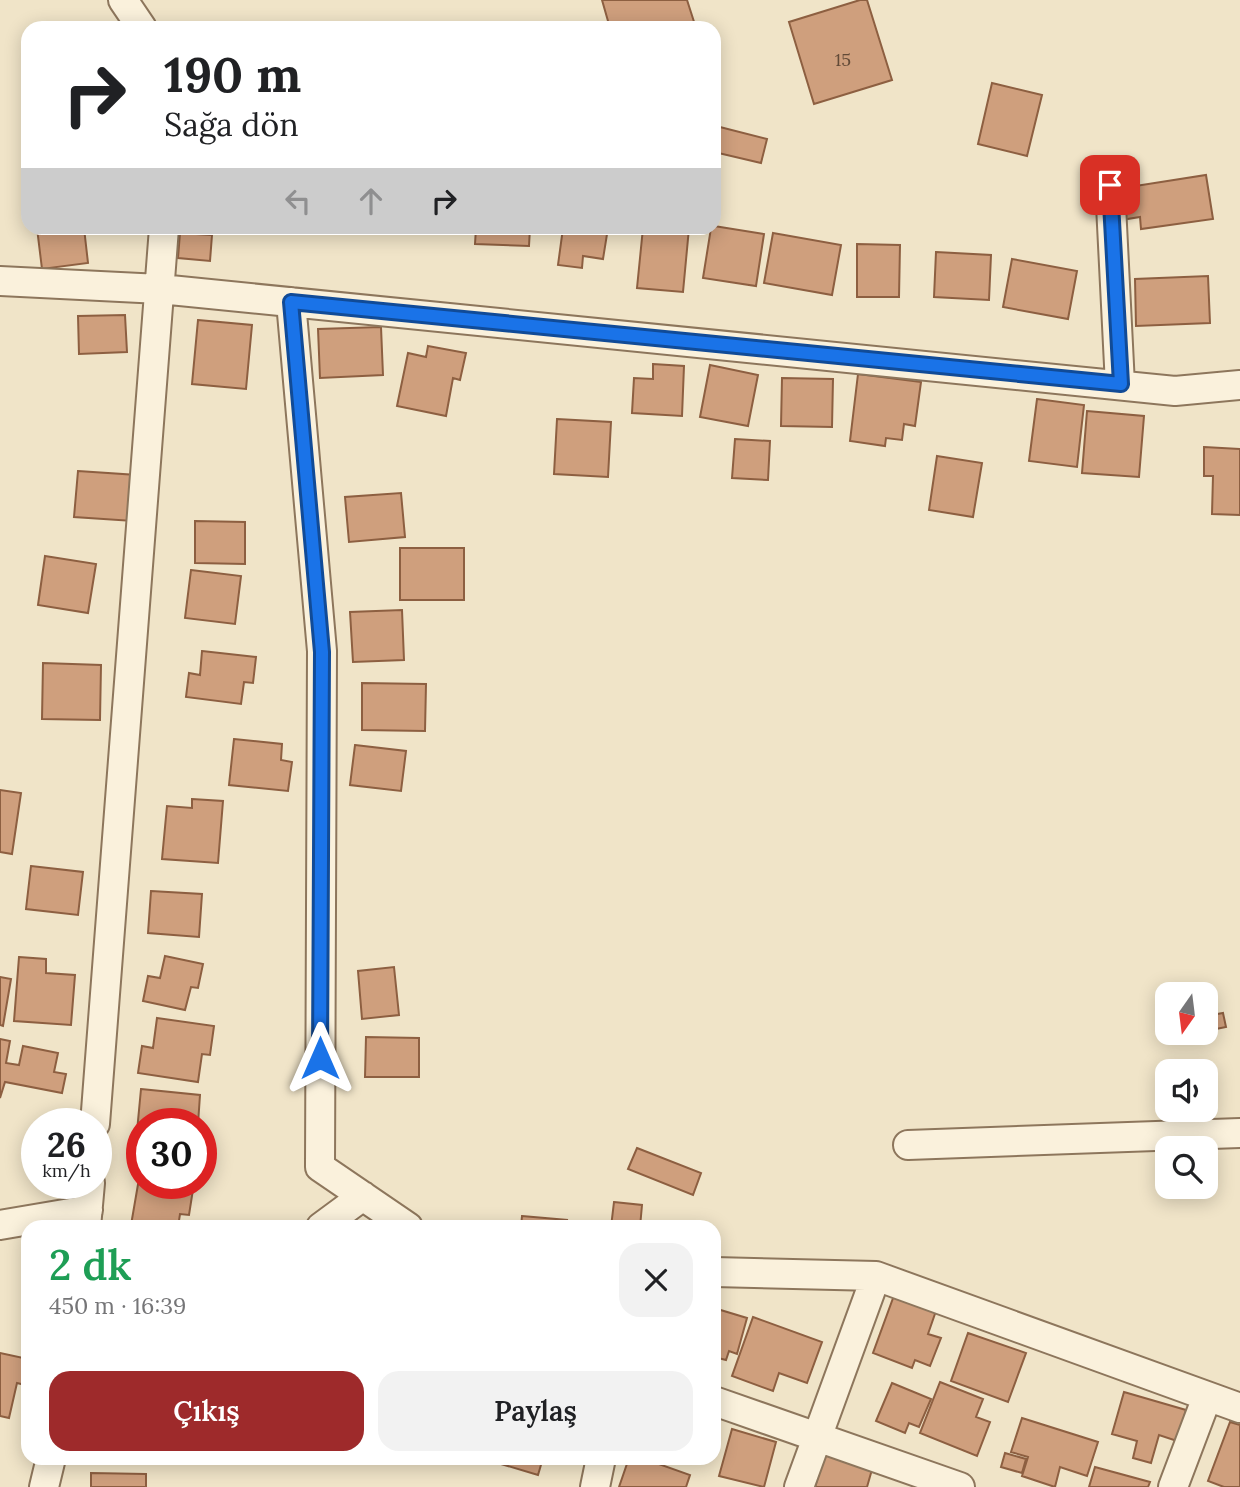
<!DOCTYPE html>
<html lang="tr">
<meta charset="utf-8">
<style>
:root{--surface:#fff;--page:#f2f2f2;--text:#202124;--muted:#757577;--accent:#9e2a2b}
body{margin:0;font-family:Lora,serif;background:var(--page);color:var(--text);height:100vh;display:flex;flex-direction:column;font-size:26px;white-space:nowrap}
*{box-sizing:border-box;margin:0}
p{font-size:23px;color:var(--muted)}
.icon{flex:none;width:38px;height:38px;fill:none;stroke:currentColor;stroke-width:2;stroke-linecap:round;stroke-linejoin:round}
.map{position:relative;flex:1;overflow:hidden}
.side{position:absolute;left:21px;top:1220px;width:700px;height:245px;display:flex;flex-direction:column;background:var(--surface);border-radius:21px;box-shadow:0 4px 18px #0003}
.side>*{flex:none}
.banner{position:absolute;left:21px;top:21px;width:700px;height:214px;border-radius:21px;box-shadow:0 4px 18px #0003;background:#fff;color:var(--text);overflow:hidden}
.needle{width:46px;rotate:194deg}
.fabs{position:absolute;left:1155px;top:982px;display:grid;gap:14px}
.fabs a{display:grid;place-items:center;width:63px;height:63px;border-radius:14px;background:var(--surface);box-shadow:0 4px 18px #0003;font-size:35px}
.speed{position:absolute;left:21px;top:1108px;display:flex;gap:14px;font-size:35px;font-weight:700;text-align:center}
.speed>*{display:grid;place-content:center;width:91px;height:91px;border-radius:50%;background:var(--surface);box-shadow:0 4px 18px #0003;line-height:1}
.speed small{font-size:18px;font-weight:400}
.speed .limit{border:10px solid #d22;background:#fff;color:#111}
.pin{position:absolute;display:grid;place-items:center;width:60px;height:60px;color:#fff;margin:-30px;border-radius:14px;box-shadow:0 4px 10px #0006}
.me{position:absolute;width:77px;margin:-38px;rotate:0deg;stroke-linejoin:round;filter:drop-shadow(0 0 5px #0008)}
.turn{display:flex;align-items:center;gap:24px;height:147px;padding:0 28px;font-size:32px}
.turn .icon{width:91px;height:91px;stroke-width:2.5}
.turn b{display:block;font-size:49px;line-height:60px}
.lanes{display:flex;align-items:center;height:66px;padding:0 28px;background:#0003;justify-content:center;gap:35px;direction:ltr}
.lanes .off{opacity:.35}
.round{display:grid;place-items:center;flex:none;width:74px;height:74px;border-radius:21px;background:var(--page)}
.summary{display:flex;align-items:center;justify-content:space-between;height:119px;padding:0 28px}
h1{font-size:42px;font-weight:600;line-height:52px;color:#1e9e55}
.cta{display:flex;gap:14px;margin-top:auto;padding:14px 28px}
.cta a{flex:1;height:80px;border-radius:21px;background:var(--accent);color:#fff;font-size:28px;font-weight:600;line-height:80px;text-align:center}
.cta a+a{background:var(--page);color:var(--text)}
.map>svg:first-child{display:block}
</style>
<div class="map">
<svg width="1240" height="1487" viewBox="0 0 1240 1487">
<rect width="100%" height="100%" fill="#f0e4c8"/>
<path fill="#cf9f7d" stroke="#8d5f41" stroke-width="2" d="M602,0H687L696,28H610Z
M860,0H867L892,80L814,104L789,22Z
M72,22L117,24V28H72Z
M992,83L1042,95L1027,156L978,144Z
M716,126L767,139L761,163L714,152Z
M1206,175L1213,219L1141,229L1140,217L1121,220L1116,189Z
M714,226L764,234L756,286L703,278L711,228Z
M37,228H84L88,263L42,269Z
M476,228H530L529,246L475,244Z
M563,228H608L603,259L583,256L582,268L558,265Z
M643,228H689L683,292L637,288Z
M180,233L212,235L210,261L178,258Z
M773,233L841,245L832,295L764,283Z
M857,244L900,245L899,297H857Z
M936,252L991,255L989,300L934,297Z
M1012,259L1077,271L1068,319L1003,307Z
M1208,276L1210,323L1136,326L1135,279Z
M125,315L127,352L79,354L78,316Z
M198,320L252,325L246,389L192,384Z
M381,327L383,375L320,378L318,329Z
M428,346L466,353L460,380L453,378L446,416L397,406L408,353L426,357Z
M653,364L684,366L682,416L632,413L634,378L653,379Z
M710,365L758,375L748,426L700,417Z
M858,374L921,382L915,426L904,424L902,440L886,438L885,446L850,441Z
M782,378L833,379L832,427L781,426Z
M1037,399L1084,405L1077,467L1029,461Z
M1087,411L1144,416L1139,477L1082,473Z
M557,419L611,422L608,477L554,474Z
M735,439L770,441L768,480L732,478Z
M1204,447L1240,449V515L1212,514L1213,476H1204Z
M937,456L982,463L973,517L929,510Z
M78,471L137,475L133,521L74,517Z
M401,493L405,537L349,542L345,497Z
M195,521L245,522V564L195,563Z
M400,548H464V600H400Z
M45,556L96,564L88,613L38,605Z
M191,570L241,576L235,624L185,618Z
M402,610L404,660L353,662L350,612Z
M202,651L256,657L253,683L244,682L241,704L186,697L189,673L200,675Z
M43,663L101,665L100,720L42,719Z
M362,683L426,684L425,731L362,730Z
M234,739L282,744L281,760L292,762L288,791L229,785Z
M355,745L406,751L401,791L350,785Z
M0,790L21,793L12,854L0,852Z
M192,799L223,801L218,863L162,859L167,806L192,808Z
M31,866L83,872L78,915L26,909Z
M151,891L202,894L199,937L148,933Z
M165,956L203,964L198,988L191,987L185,1010L143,1001L148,976L160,978Z
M19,957L46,959V973L75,975L71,1025L14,1021Z
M394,967L399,1015L362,1019L358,971Z
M0,977L11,979L3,1026L0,1025Z
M1223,1013L1226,1027L1206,1031V1016Z
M157,1018L214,1026L210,1055L202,1054L198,1082L138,1073L142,1046L153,1048Z
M366,1037L419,1038V1077H365Z
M0,1039L10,1041L6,1063L19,1065L23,1046L58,1053L54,1072L66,1074L62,1093L5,1082L0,1098Z
M141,1089L200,1095L198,1124H142V1142H136Z
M637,1148L701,1173L693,1195L628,1169Z
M141,1167L142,1183H194L189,1215L180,1214L178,1227L131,1225Z
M614,1202L642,1205L640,1227H611Z
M522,1216L567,1220L566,1227H521Z
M896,1290L938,1305L928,1334L941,1338L930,1366L915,1360L912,1368L873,1353Z
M714,1308L747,1318L737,1354L729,1351L726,1360L714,1357Z
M753,1317L822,1342L807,1383L779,1373L773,1391L732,1376Z
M968,1333L1026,1353L1008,1402L951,1381Z
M0,1353L28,1359L25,1385L17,1383L9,1418L0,1416Z
M940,1382L983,1399L976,1417L990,1422L977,1456L920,1433Z
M892,1383L931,1399L919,1427L909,1423L905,1433L876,1421Z
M1124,1392L1186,1410L1177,1441L1159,1435L1151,1463L1133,1458L1137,1441L1112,1434Z
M1022,1418L1098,1442L1087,1476L1060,1467L1055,1487L1022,1476L1028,1457L1011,1452Z
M1230,1422L1240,1425V1487H1224L1208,1481Z
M732,1429L776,1442L764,1487L719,1476Z
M826,1451L873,1466L867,1487H815Z
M1005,1453L1026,1459L1022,1473L1001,1467Z
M492,1458H543L538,1475L491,1461Z
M629,1458H642L690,1475L686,1487H619Z
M1095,1467L1150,1482L1148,1487H1089Z
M91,1473L146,1474V1487H91Z"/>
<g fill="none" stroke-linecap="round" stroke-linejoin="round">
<defs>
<path id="street" d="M123,0L142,28
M1110,185L1120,385
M0,281L160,289L1175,391L1240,385
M291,302L322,651L320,1167L408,1227
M95,1124L164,228
M908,1145L1240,1133
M0,1225L88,1210
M86,1227L90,1183
M321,1227L363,1196
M714,1272L876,1276L1240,1408
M714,1401L960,1487
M44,1487L51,1458
M595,1487L601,1458
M799,1487L876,1276
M1173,1487L1207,1397"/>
</defs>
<use href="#street" stroke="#8d765c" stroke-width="32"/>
<use href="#street" stroke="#faf1dc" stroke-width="28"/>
</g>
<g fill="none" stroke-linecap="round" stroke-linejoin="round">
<defs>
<path id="route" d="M320,1058L322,652L291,302L1121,384L1110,185"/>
</defs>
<use href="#route" stroke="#114b97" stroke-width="18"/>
<use href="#route" stroke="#1a73e8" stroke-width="12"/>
</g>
<g text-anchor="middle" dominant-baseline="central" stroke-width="7" stroke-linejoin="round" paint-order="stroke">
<g font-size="18" fill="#624a37">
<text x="843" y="59">15</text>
</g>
</g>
</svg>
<div class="fabs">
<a><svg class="needle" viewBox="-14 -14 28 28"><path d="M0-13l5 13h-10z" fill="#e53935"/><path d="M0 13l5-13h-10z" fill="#757577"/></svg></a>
<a><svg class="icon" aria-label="sound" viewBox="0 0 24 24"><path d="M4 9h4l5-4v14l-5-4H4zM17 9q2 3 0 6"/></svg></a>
<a><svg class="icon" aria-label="search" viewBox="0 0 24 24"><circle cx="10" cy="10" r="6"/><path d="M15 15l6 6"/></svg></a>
</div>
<div class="speed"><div>26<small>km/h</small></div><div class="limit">30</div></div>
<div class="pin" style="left:1110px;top:185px;background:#d93025"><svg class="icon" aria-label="arrive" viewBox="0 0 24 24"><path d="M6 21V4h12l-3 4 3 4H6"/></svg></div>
<svg class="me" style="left:320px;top:1058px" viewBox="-20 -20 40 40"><path d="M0-17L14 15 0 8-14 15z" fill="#1a73e8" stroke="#fff" stroke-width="4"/></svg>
<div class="banner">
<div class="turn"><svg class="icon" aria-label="right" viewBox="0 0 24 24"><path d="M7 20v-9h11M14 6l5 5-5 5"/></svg><div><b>190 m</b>Sağa dön</div></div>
<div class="lanes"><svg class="icon off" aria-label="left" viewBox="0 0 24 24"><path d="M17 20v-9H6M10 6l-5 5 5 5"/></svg><svg class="icon off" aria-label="ahead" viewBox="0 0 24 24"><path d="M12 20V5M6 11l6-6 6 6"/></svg><svg class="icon" aria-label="right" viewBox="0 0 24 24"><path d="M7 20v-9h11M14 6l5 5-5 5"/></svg></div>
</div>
<section class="side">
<div class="summary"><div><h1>2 dk</h1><p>450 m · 16:39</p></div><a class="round"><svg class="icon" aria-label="close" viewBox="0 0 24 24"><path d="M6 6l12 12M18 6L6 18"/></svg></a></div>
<div class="cta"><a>Çıkış</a><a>Paylaş</a></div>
</section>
</div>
